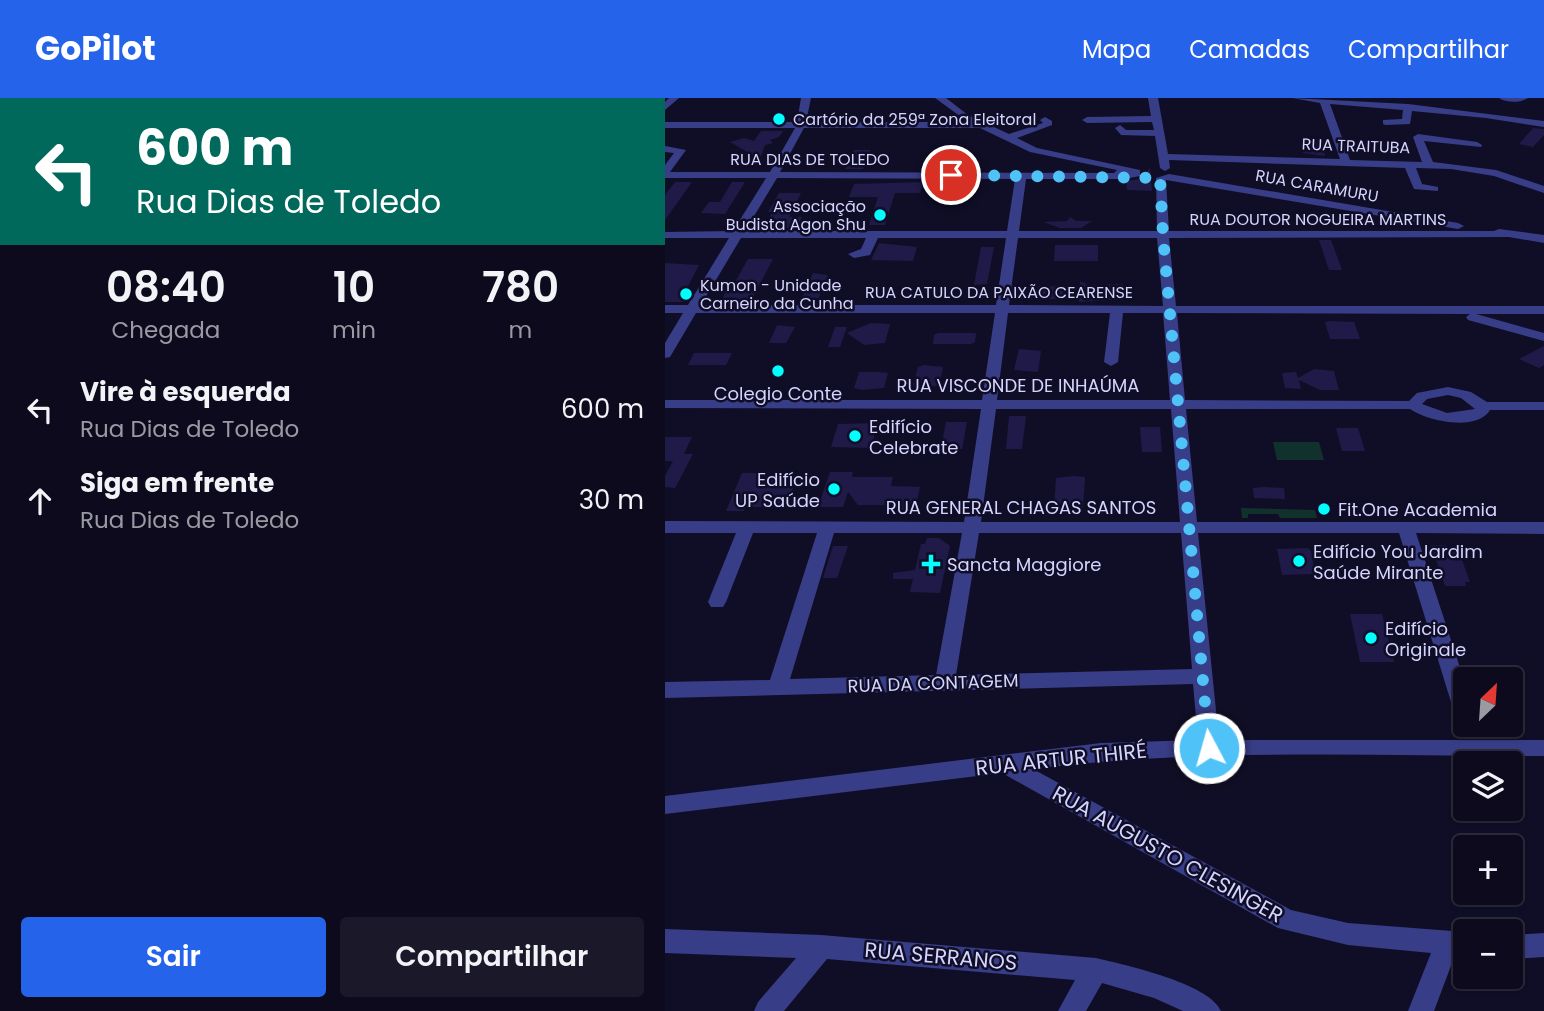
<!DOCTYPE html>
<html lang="pt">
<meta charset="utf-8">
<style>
:root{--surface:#0c0a1c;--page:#1a1829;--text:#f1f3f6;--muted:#9a9aa3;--line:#2c2b3b;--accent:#2563eb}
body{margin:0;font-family:Poppins,sans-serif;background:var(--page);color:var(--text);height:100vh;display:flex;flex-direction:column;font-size:26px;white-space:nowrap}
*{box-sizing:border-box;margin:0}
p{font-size:23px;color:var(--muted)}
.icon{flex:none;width:38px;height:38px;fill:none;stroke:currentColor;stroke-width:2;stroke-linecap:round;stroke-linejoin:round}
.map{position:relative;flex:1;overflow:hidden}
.drawer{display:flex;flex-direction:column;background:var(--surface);width:665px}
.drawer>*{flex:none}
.guide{background:#00695c;color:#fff;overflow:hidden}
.needle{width:46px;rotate:25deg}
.fabs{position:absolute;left:788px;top:569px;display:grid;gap:14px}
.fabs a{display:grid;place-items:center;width:70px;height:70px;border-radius:7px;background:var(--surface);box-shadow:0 2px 5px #0004,0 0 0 2px var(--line);font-size:35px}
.pin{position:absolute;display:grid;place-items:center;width:60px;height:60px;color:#fff;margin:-30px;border:4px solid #fff;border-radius:50%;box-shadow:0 2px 7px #0007}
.me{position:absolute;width:77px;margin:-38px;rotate:354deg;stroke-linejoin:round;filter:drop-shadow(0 0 5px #0008)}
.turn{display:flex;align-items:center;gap:24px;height:147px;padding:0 21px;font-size:32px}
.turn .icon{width:91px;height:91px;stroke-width:2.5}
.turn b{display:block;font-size:49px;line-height:60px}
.eta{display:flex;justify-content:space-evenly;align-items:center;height:119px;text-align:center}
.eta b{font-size:42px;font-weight:600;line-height:49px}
.action{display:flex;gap:14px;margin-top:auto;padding:14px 21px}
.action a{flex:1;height:80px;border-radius:7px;background:var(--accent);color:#fff;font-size:28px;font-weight:600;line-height:80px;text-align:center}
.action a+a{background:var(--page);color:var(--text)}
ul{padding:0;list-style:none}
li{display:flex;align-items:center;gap:21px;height:91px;padding:0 21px}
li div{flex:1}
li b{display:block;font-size:26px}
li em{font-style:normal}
header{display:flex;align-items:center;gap:42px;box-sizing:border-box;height:98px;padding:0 35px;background:var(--accent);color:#fff}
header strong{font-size:33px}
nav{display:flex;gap:38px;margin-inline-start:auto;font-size:24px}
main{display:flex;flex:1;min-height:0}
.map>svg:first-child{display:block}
</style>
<header>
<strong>GoPilot</strong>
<nav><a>Mapa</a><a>Camadas</a><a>Compartilhar</a></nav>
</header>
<main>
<section class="drawer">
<div class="guide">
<div class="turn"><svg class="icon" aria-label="left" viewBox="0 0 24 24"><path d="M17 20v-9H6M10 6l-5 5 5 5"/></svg><div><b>600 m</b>Rua Dias de Toledo</div></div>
</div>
<div class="eta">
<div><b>08:40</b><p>Chegada</p></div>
<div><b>10</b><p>min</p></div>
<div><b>780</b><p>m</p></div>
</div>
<ul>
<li><svg class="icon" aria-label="left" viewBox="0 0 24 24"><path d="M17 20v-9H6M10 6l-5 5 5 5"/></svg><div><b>Vire à esquerda</b><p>Rua Dias de Toledo</p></div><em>600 m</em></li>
<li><svg class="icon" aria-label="ahead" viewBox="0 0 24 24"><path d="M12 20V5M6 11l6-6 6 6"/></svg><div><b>Siga em frente</b><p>Rua Dias de Toledo</p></div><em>30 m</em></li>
</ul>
<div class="action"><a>Sair</a><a>Compartilhar</a></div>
</section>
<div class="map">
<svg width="879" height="913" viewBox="0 0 879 913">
<rect width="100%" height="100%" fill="#100e26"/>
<path fill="#11312c" d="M608,344H654L659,362H612Z
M576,410L650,412L652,420H615L613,416H583V420H577Z"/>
<path fill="#1f1a48" d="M868,30L879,31V37L868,49L854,46Z
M96,33H118L114,39L105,42L108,45L100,47L96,58H89L65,44L79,40L89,43Z
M636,45H658L660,58L638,55Z
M189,52H206L198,71H180Z
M292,59H309L307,72H289Z
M485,70L487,93L462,92L461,83L475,81Z
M285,83H305L302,95H282Z
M10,84H27L0,122V97Z
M67,84H80L60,116L36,115L44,104H55Z
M259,84L255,95H230L220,127H204L213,99H184L189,86Z
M114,95H136L124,119H137L132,130H98L107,114H103Z
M405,119L411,123H427L416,130H395L378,124L402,123Z
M654,142H666L677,172H664Z
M214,145L252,149L248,163L206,162Z
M390,147H433V163H389Z
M316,149H329L322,186L309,187Z
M83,161H108L87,201L57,202L63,188L69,186Z
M0,165L34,167L21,192H28L20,204H0Z
M148,175L163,177L154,200L136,202Z
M415,183L423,187L458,186L459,201L414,204V201H371L373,188L415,189Z
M666,223L689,224L695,241H665L660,224Z
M206,225L225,226L220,245L199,247L182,235Z
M112,227L130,229L121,245H104Z
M170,229H182L175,249H163Z
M273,235H311L310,244L306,246H268L269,237Z
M879,248V267L874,270L854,261Z
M354,251L376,253L373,274L349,272Z
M29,255H67L61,267H23Z
M259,267L278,269L274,288H248L253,269Z
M649,271L669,273L674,292H655L634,282L636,291L620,290L617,275L631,274L633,280Z
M194,274H214L223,275L219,290L197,292L189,290Z
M344,318H361L357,351H341Z
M281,324H302L297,351H276Z
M213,325L206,350L166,349L173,326Z
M475,329H495L497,354H477Z
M671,330H693L700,353H677Z
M0,339H27L19,356H28L10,390L0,389V378L8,363H0Z
M165,374H188L187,379H228L226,388L255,389L250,414L226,415L228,407H193L183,394L178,409H153Z
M77,375H94L91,382H131L121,409H80L79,413H61Z
M409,378L420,379L418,410L405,413L389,411L391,380Z
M599,389L619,390L620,401L589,400L588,390Z
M262,440H274L285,448L275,495L245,494L248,481H228V475L250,472L256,446H260Z
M766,447H782L784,451H793L805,484H800L801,488H780Z
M168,448H183L172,480H158Z
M643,450L646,453L650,476L617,477L612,451Z
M685,516H717L729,564H695Z"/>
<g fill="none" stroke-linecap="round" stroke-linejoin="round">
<path fill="#383d87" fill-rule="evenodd" d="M4,0H14L0,12V4Z
M136,0H146L141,24H303L270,0H281L303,17L344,36L378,25L375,22L380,19L387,23V27L352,40L372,50L475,72V78L459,81H361L354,133H492L491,80L504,76L793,125L799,128L793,131L501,82L504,133H829L834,131L879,137V145L844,139L504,140L511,208H879V216H811L879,235V243L803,222L801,219L805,216L512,215L520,302L744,303L752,295L783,289L806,294L822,304H879V312H825C812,334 762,323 745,311H521L532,424H879V436L751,435L800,585V625L793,623L790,617L734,435H533L554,642H879V658C709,658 537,650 368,671L626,812L683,825L800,834V858L790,857L769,913H743L766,855L683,847L613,830L337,675L0,716V698L436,645L533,642L528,586L0,600V584L105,582L152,435H88L61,504L58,509H46L43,504L71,435H0V423L299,424L316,311L0,310V302H317L330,215H31L5,259L0,260V245L18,215H0V207H23L64,140H0V134L68,133L101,80H0V67L9,55L0,54V48L21,52L5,74H105L130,30H0V24H132ZM139,30H315L365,54L452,72L449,75L115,74ZM112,80L350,81L342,133H80ZM76,140H201L196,151L183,156L189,160L205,157L213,140H341L331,207H36ZM353,140H492L498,208L344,207ZM343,215H445L439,264L446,268L453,264L458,215H498L505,302H332ZM783,297L796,300L810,311L782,315L757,306L762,301ZM331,311H506L515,424H316ZM169,435H297L271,577L125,581ZM314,435H516L527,571L291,577Z
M483,0H493L503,56L675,61L655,5L627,0L743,6L879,23V29L821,20L747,13L745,26L721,27L718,26V22L737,21L738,12L665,6L685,62L757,64L748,39L753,36L812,44L817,47L816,49L759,43L768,64L831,72L879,88V95L829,78L786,71L751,70L757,86L773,89V93L749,91L740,70L504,62L505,70L500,73L495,70L490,38L456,37L450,30L455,27L461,32H489L487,24L422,25L417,22L422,19L486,18Z
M834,0H863C856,5 841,5 834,0Z
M0,831L156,837L431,860C460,867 544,885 556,913H518L489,900L437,885L421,913H393L410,882L162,861L119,913H89L93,904L131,860L0,855Z
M879,835V859L845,861V837Z"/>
</g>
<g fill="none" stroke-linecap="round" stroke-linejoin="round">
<path stroke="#4fc3f7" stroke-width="12" stroke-dasharray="0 21.6" d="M286,77L495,80L498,138L544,650"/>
</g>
<g fill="#0ff" stroke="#100e26" stroke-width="2.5">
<circle cx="114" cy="21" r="7"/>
<circle cx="215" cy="117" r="7"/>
<circle cx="21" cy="196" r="7"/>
<circle cx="113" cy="273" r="7"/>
<circle cx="190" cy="338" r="7"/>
<circle cx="169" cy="391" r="7"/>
<circle cx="659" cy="411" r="7"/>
<circle cx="634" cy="463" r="7"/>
<path d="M262.5 455.5h7v7h7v7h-7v7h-7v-7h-7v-7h7z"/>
<circle cx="706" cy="540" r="7"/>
</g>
<g text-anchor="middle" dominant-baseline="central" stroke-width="5" stroke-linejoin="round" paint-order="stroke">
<g font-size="16" fill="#d4d4ff" stroke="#100e26" text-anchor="start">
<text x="128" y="21">Cartório da 259ª Zona Eleitoral</text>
<text x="201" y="108" text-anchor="end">Associação<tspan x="201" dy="18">Budista Agon Shu</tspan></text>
<text x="35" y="187">Kumon - Unidade<tspan x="35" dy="18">Carneiro da Cunha</tspan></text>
</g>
<g font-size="16" fill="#d4d4ff" stroke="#100e26">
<text transform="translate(691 48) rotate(2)">RUA TRAITUBA</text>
<text x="145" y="61">RUA DIAS DE TOLEDO</text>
<text transform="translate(652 88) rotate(10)">RUA CARAMURU</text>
<text x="653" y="121">RUA DOUTOR NOGUEIRA MARTINS</text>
<text x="334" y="194">RUA CATULO DA PAIXÃO CEARENSE</text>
</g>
<g font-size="18" fill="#d4d4ff" stroke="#100e26">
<text x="353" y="287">RUA VISCONDE DE INHAÚMA</text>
<text x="356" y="409">RUA GENERAL CHAGAS SANTOS</text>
<text transform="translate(268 585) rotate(-2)">RUA DA CONTAGEM</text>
</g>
<g font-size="18" fill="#d4d4ff" stroke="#100e26" text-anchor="start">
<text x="113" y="295" text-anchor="middle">Colegio Conte</text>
<text x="204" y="328">Edifício<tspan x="204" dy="21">Celebrate</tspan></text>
<text x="155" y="381" text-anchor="end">Edifício<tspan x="155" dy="21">UP Saúde</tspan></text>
<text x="673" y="411">Fit.One Academia</text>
<text x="648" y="453">Edifício You Jardim<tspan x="648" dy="21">Saúde Mirante</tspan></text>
<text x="282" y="466">Sancta Maggiore</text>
<text x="720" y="530">Edifício<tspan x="720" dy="21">Originale</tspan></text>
</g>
<g font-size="21" fill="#d4d4ff" stroke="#100e26">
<text transform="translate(396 661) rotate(-6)">RUA ARTUR THIRÉ</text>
<text transform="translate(503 756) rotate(29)">RUA AUGUSTO CLESINGER</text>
<text transform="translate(276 858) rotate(5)">RUA SERRANOS</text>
</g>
</g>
</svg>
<div class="fabs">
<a><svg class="needle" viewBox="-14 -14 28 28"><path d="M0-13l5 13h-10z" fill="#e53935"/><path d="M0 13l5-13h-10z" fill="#9a9aa3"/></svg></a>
<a><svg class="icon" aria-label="layers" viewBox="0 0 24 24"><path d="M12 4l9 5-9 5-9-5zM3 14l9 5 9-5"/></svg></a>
<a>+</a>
<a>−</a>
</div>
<div class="pin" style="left:286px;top:77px;background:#d93025"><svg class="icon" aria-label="arrive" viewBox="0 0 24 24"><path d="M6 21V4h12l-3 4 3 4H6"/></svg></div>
<svg class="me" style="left:544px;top:650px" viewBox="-20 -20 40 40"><circle r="17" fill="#4fc3f7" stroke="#fff" stroke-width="3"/><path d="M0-11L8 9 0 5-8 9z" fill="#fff"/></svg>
</div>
</main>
